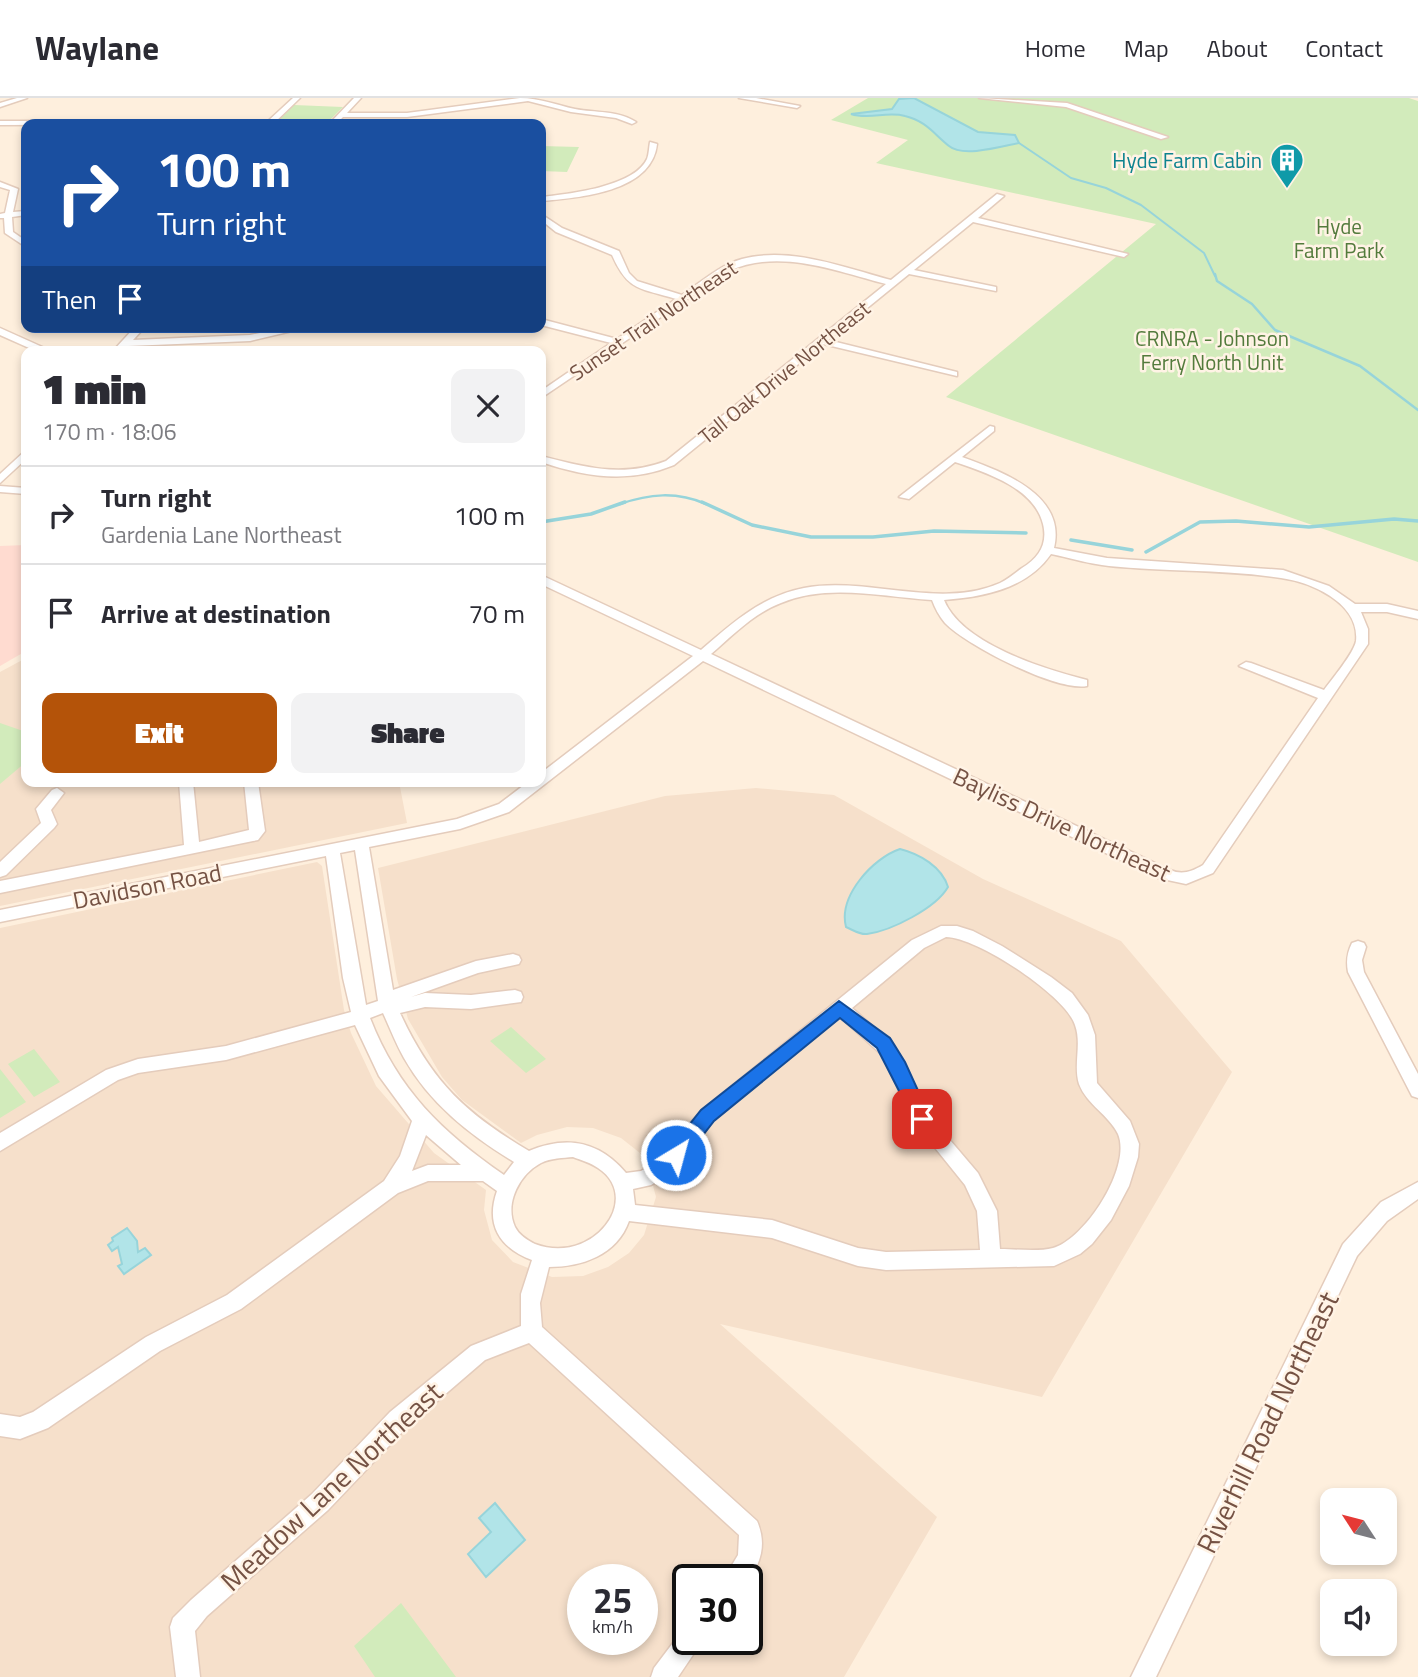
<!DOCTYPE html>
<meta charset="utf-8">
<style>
:root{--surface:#fff;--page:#f2f2f3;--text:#2b2b33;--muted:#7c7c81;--line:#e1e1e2;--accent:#b45309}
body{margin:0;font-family:"Titillium Web",sans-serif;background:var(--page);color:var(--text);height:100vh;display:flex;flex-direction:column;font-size:26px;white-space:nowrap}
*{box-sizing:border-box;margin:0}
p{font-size:23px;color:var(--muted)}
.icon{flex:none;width:38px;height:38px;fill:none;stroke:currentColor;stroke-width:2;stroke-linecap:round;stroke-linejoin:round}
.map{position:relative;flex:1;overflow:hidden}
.side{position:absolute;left:21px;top:248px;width:525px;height:441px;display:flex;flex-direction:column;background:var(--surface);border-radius:14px;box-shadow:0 4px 10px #0003}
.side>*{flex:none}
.hud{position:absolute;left:21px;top:21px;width:525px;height:214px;border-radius:14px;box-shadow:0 4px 10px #0003;background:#1a4fa0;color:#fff;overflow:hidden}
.needle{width:46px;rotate:306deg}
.fabs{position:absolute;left:1320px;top:1390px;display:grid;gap:14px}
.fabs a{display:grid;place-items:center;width:77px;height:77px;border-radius:14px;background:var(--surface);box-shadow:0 4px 10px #0003;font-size:35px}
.speed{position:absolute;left:567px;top:1466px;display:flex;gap:14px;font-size:35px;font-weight:700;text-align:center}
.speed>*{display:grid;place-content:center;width:91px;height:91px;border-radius:50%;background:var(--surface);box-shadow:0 4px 10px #0003;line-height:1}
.speed small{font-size:18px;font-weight:400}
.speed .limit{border:4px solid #111;border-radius:10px;background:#fff;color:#111}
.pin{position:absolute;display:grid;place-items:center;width:60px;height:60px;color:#fff;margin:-30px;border-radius:14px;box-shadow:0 4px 10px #0006}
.me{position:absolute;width:77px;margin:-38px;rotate:37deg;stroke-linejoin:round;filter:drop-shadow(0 0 5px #0008)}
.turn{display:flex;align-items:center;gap:24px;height:147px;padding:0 21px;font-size:32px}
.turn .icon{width:91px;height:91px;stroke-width:2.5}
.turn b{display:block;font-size:49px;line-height:60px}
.then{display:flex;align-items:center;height:66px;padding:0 21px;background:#0003;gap:14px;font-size:26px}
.round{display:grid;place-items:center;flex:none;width:74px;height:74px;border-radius:14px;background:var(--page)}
.head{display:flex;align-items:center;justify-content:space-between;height:119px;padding:0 21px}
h1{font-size:42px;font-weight:800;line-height:52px}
.action{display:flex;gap:14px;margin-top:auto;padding:14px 21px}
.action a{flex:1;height:80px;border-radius:14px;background:var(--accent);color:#fff;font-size:28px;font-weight:800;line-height:80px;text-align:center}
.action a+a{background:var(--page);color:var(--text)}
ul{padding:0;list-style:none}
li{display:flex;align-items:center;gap:21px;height:98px;padding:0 21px;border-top:2px solid var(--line)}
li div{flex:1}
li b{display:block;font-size:26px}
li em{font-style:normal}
header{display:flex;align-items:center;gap:42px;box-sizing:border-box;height:98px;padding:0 35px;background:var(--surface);border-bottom:2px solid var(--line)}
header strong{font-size:33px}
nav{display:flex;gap:38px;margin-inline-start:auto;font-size:24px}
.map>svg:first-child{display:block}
</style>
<header>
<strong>Waylane</strong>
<nav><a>Home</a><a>Map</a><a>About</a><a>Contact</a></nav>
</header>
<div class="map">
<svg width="1418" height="1579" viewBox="0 0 1418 1579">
<rect width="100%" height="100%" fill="#feefdd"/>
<path fill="#f6e0cb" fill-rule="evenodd" d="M26,560V684H407L400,689L407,725L0,808V574Z
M756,690L834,697L983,781L1121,843L1232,974L1042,1299L720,1226L937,1419L844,1579H0V830L317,764L322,768L344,912L351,935L376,988L434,1055L486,1092L484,1112L492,1142L513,1164L552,1179L583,1178L608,1169L629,1155L644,1137L656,1099L648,1068L640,1055L621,1040L593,1030L567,1029L537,1037L521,1045L462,1002L442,979L408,921L397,881L378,770L665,698ZM583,1482H642V1542H583ZM688,1482H747V1542H688Z"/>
<path fill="#ffdbd0" d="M26,447V553L0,568V448Z"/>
<path fill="#d2ebbb" d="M868,0H1409L1418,3V464L946,299L1156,126L876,65L908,42L831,22Z
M294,7L343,9L326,26H274Z
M541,48L579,49L567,74L541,73Z
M0,625L26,634V664L0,686Z
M511,929L546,961L526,975L490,943Z
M34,951L60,984L34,999L8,966Z
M0,971L26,1004L0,1020Z
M401,1505L456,1579H375L354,1548Z"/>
<path fill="#b1e4e8" stroke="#97d4da" stroke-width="2" d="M914,0L978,34L1015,37L1019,45C1003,48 963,60 949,48C934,36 926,23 905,18C887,13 869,22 851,16L892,11L899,1Z
M900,751C920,756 942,769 948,789C936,810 891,833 867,836C860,837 853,832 846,829C838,798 873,760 900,751Z
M127,1130L137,1143L138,1154L145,1150L151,1157L124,1176L118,1168L122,1166L118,1149L112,1153L108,1147L113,1143L112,1140Z
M495,1405L525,1442L486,1479L468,1456L491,1434L479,1420Z"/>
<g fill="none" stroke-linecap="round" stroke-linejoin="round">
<path stroke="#97d4da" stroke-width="2" d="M1019,45L1071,80L1106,90L1141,107L1204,155L1215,178"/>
<path stroke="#97d4da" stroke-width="2.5" d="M1215,176L1217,183L1252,206L1275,232L1360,268L1418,312
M620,406C649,396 676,393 706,406"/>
<path stroke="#97d4da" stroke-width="3.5" d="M702,404L752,427L811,439H873L934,433L1026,435
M541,424L591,416L625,404
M1071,442L1132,452
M1146,454L1200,424L1236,423L1309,429L1394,421L1418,423"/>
<defs>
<path id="minor" d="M17,0H27L0,9V5Z
M293,0H300L273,26L0,27V23H268Z
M354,0H361L347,15H407L520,0C540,0 556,7 575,11C595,15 618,12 636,24L632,26L616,20L571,14L528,3L407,19H343L336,26H329Z
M739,0H756L800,8L797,10Z
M979,0L1067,5L1168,39L1161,41L1066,9Z
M650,44L657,46C652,94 579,100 541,103V99C568,96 634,89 647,61C649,56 649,49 650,44Z
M0,84L18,91L13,114L26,113V117L12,119L13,134L26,143V149L5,135L4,120H0V116L5,115L10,92L0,89Z
M997,96L1004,98L978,120L1128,156L1124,159L973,124L914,172L996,189V193L909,176L828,242L957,274V278L823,246L674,367C628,386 586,379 541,364V358C585,369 622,380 666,363L886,186C836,173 779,150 729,173L541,300V293L611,245L541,227V221L617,241L676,201C641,190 628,194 612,157L556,134L541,122V116L562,130L619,153L629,175L637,183L682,197C701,184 720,167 742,161C791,148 845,170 891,182Z
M135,229H145L133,242L250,237L289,229H309L250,243L128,248L123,254H112Z
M0,230L49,252L51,254H38L0,237Z
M990,328L994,329V333L962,359C1000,373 1067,396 1054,450L1107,460L1283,472L1329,488L1355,506H1387L1418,513V521L1387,514H1361L1368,531V546L1213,775L1186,786L1158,780L703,563L509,714L460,731L369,749L393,892L476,863L513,856L519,858L521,862L519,866L478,875L411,899L425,895L471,897L515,892L521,894L523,899L521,904L471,911L425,909L400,915C432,984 465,1015 529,1053C567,1037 599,1043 626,1075L641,1073L654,1065L702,1012L912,842L941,828H957L973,833L1002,848L1051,879L1072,895L1088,917L1095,937L1097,985L1130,1023L1139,1046L1138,1059L1129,1088L1111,1122L1092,1146L1080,1156L1054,1168L886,1172L858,1168L772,1140L629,1123C617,1157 582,1169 549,1169L540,1205L542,1229L757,1423C767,1446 761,1465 747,1485V1482H723L738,1457L739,1437L529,1245L485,1262L406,1330L328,1412L207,1518L195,1533L200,1579H176L170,1529L173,1520L191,1502L312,1396L390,1314L471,1248L521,1228V1196L532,1162C500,1150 485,1127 497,1093L483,1083H428L398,1095L241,1211L160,1253L48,1330L20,1341L0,1338V1316L20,1319L33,1314L146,1239L227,1197L384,1083L400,1058L412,1023L379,978L355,927L226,962L138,975L118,982L0,1053V1035L106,972L138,961L226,948L351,914L343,880L326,758L0,824V812L457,721L499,706L528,684H541V675L693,558L541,486V477L701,552C732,525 762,498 804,490C868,478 939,512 1000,485C1008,481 1015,475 1022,470C1039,460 1048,446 1043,426C1034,390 987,375 955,364L909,401L899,399ZM1051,456C1070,460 1090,466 1109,468C1166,474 1224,471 1281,480C1311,484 1360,505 1356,543C1354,555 1332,581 1324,592L1251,565L1246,564L1239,568L1318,600L1203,767C1191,774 1182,777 1170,772L711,556C732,538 754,515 781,505C828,485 883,499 932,502C935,510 939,518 945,525C966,547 1057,594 1087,588V582C1044,571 962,546 944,502C983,499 1027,491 1051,456ZM355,752L378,903L366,907L340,755ZM946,839C977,839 1066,898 1075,927C1082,946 1073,967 1079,986C1087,1007 1109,1017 1118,1036C1132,1069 1085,1141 1053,1150C1038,1154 1016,1151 1000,1151L997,1113L978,1075L927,1015L894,947L852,910L924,850ZM383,915C390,930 396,946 404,960C430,1006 470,1037 514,1064L504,1077C442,1034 398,992 370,920ZM840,919L882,957L915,1025L965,1087L977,1113L980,1152L886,1154L858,1150L772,1122L635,1107L633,1091L651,1087L668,1077L714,1022ZM426,1037L461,1067H428L412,1073ZM573,1059C581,1062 591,1065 598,1070C644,1100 593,1168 535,1146C527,1142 519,1137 515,1129C504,1105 520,1076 541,1065C551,1060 563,1060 573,1059Z
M26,352V361L0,385V376Z
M0,388L26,390V396L0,394Z
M179,684H193L199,744L249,732L244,684H258L265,733L258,742L253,743L0,795V783L184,747Z
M57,690L64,695L51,712L57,726L54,730L6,777L0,779V764L41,725L36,711L52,692Z
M1358,843L1364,845L1366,849L1362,862L1364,874L1418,976V1000L1412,998L1348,874C1346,863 1347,855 1352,845Z
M1418,1084V1101L1387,1123L1357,1158L1156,1579H1131L1343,1146L1381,1104Z
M688,1531V1542H703L678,1579H651L654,1570L682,1533Z"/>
</defs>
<use href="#minor" stroke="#e4ccbc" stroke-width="3"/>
<use href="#minor" fill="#fff" fill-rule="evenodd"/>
</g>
<path fill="#1a73e8" stroke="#114b97" stroke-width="2" d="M839,903L890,940L905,964L931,1021L929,1026H916L877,950L840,920L714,1023L683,1063H670L667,1057L670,1051L701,1012Z"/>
<defs>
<symbol id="building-pin" viewBox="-11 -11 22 30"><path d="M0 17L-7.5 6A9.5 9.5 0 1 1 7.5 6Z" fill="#0f9aa8" stroke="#fff3e5"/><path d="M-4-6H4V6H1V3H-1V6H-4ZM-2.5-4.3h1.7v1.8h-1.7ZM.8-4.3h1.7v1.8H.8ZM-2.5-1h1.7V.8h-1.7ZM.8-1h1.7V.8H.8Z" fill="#fff"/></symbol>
</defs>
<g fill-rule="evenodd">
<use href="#building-pin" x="1268" y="43" width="38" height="52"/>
</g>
<g text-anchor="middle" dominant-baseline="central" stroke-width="5" stroke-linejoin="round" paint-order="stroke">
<g font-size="21" fill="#0d838f" stroke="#fff3e5" text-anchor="end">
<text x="1262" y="62">Hyde Farm Cabin</text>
</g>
<g font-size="21" fill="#537b3c" stroke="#fff3e5">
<text x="1339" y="128">Hyde<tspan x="1339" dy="24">Farm Park</tspan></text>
<text x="1212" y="240">CRNRA - Johnson<tspan x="1212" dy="24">Ferry North Unit</tspan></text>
</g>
<g font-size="21" fill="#755244" stroke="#fff3e5">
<text transform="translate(653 222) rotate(-34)">Sunset Trail Northeast</text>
<text transform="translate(784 274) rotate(-39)">Tall Oak Drive Northeast</text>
</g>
<g font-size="24" fill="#755244" stroke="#fff3e5">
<text transform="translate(1062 726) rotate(25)">Bayliss Drive Northeast</text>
<text transform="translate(147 788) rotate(-11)">Davidson Road</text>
</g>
<g font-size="28" fill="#755244" stroke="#fff3e5">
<text transform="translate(1267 1324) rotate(-64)">Riverhill Road Northeast</text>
<text transform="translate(331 1388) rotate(-43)">Meadow Lane Northeast</text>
</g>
</g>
</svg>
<div class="fabs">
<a><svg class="needle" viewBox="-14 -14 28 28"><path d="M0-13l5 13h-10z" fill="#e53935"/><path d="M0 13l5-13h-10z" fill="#7c7c81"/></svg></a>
<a><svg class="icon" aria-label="sound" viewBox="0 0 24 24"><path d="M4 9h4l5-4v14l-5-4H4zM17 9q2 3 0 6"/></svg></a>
</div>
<div class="speed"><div>25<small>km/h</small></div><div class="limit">30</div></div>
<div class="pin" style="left:922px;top:1021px;background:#d93025"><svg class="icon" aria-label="arrive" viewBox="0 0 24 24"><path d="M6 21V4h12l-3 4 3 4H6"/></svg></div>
<svg class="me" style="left:676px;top:1057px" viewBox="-20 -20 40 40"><circle r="17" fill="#1a73e8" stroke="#fff" stroke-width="3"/><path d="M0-11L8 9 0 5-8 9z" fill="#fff"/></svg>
<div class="hud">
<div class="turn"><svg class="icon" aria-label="right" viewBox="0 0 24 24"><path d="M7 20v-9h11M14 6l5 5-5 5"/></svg><div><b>100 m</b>Turn right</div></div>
<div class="then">Then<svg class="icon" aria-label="arrive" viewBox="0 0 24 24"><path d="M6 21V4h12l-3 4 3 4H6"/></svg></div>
</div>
<section class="side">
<div class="head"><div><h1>1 min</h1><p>170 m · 18:06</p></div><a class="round"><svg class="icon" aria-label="close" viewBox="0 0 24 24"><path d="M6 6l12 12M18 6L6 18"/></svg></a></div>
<ul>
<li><svg class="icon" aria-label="right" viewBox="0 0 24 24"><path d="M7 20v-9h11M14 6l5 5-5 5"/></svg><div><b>Turn right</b><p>Gardenia Lane Northeast</p></div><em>100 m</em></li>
<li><svg class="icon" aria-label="arrive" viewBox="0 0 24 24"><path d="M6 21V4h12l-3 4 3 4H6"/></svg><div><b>Arrive at destination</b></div><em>70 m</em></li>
</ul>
<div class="action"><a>Exit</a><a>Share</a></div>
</section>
</div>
